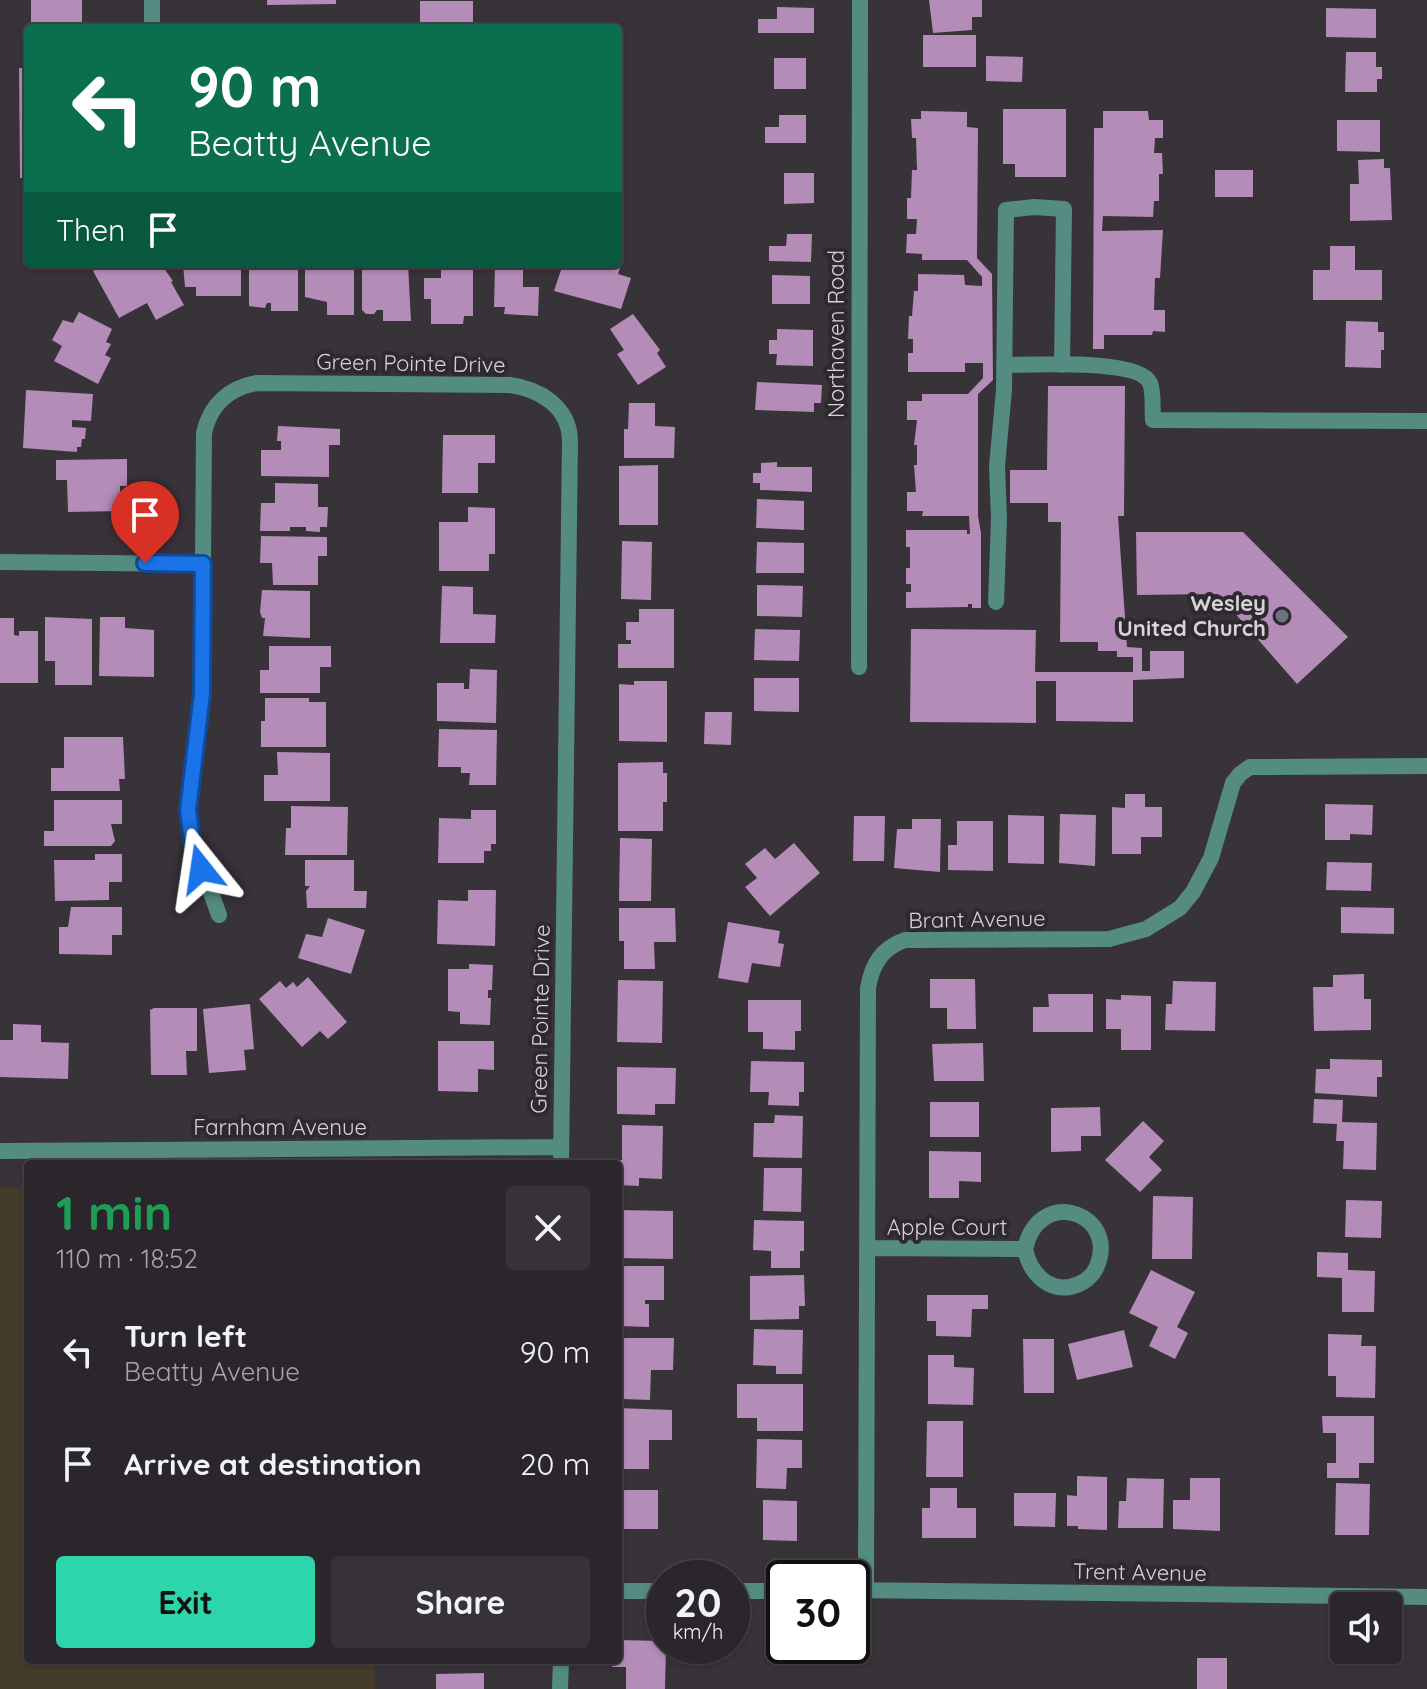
<!DOCTYPE html>
<meta charset="utf-8">
<style>
:root{--surface:#2a262b;--page:#363237;--text:#f1f3f6;--muted:#a5a5a9;--line:#464347;--accent:#2dd5ab}
body{margin:0;font-family:Quicksand,sans-serif;background:var(--page);color:var(--text);height:100vh;display:flex;flex-direction:column;font-size:30px;white-space:nowrap}
*{box-sizing:border-box;margin:0}
p{font-size:26px;color:var(--muted)}
.icon{flex:none;width:44px;height:44px;fill:none;stroke:currentColor;stroke-width:2;stroke-linecap:round;stroke-linejoin:round}
.map{position:relative;flex:1;overflow:hidden}
.drawer{position:absolute;left:24px;top:1160px;width:598px;height:504px;display:flex;flex-direction:column;background:var(--surface);border-radius:8px;box-shadow:0 2px 6px #0004,0 0 0 2px var(--line)}
.drawer>*{flex:none}
.banner{position:absolute;left:24px;top:24px;width:598px;height:244px;border-radius:8px;box-shadow:0 2px 6px #0004,0 0 0 2px var(--line);background:#0b6e4f;color:#fff;overflow:hidden}
.controls{position:absolute;left:1330px;top:1592px;display:grid;gap:16px}
.controls a{display:grid;place-items:center;width:72px;height:72px;border-radius:8px;background:var(--surface);box-shadow:0 2px 6px #0004,0 0 0 2px var(--line);font-size:40px}
.speed{position:absolute;left:646px;top:1560px;display:flex;gap:16px;font-size:40px;font-weight:700;text-align:center}
.speed>*{display:grid;place-content:center;width:104px;height:104px;border-radius:50%;background:var(--surface);box-shadow:0 2px 6px #0004,0 0 0 2px var(--line);line-height:1}
.speed small{font-size:20px;font-weight:400}
.speed .limit{border:4px solid #111;border-radius:12px;background:#fff;color:#111}
.pin{position:absolute;display:grid;place-items:center;width:68px;height:68px;color:#fff;margin:-82px -34px;border-radius:50% 50% 50% 0;rotate:-45deg;box-shadow:0 0 8px #0007}
.pin .icon{rotate:45deg}
.me{position:absolute;width:88px;margin:-44px;rotate:345deg;stroke-linejoin:round;filter:drop-shadow(0 0 6px #0008)}
.turn{display:flex;align-items:center;gap:28px;height:168px;padding:0 32px;font-size:36px}
.turn .icon{width:104px;height:104px;stroke-width:2.5}
.turn b{display:block;font-size:56px;line-height:68px}
.then{display:flex;align-items:center;height:76px;padding:0 32px;background:#0003;gap:16px;font-size:30px}
.round{display:grid;place-items:center;flex:none;width:84px;height:84px;border-radius:8px;background:var(--page)}
.overview{display:flex;align-items:center;justify-content:space-between;height:136px;padding:0 32px}
h1{font-size:48px;font-weight:700;line-height:60px;color:#1e9e55}
.cta{display:flex;gap:16px;margin-top:auto;padding:16px 32px}
.cta a{flex:1;height:92px;border-radius:8px;background:var(--accent);color:#111;font-size:32px;font-weight:700;line-height:92px;text-align:center}
.cta a+a{background:var(--page);color:var(--text)}
ul{padding:0;list-style:none}
li{display:flex;align-items:center;gap:24px;height:112px;padding:0 32px}
li div{flex:1}
li b{display:block;font-size:30px}
li em{font-style:normal}
.map>svg:first-child{display:block}
</style>
<div class="map">
<svg width="1427" height="1689" viewBox="0 0 1427 1689">
<rect width="100%" height="100%" fill="#383239"/>
<path fill="#443b2a" d="M0,1187L28,1188V1660H375V1689H0Z"/>
<path fill="#b38cb8" d="M31,0H82V28H31Z
M267,0H336V4L267,5Z
M929,0H982V17H972V30L933,33Z
M420,1H473V28H420Z
M777,7L814,8V33H758V19H777Z
M1326,8L1376,9V38L1326,37Z
M923,35H976V67H923Z
M1346,52H1376V67H1382V79H1377V92H1345Z
M986,56L1023,57L1022,82L986,81Z
M774,58H806V89H774Z
M19,68H28V178H20Z
M1003,109H1066V177H1015V164H1003Z
M921,111L967,112V127L978,128L977,258L992,274L993,380L978,394V516L981,533V608H972V604H968V607L906,608V592H911V584H906V568H910V547H906V530H967V534H970L969,516H922L923,511H907V492H916L914,465H917V445H914L917,420H907V401H922V394H968L983,378V363H965V372H908V353H913V339H908L909,316H912L914,291H918V274L964,275L965,285L982,286V277L967,260H922V254L906,253L907,234H916L917,219H907V198H911L912,170H917L916,138H912L911,119H921Z
M1103,111H1148L1149,120H1163V138H1155L1154,153H1162L1163,174H1159V201H1154L1153,217L1103,216L1102,231L1163,230L1160,278H1155L1154,310H1165V332L1153,331L1152,335H1104V349H1093L1094,128H1103Z
M779,115H806V143H765V127H779Z
M1337,120H1380V152L1337,151Z
M1384,159V168H1390L1392,220L1350,221V184H1359L1358,160Z
M1215,170H1253V197H1215Z
M784,173H814V203L784,204Z
M787,234H812L811,262L769,261V246H786Z
M1330,246H1355V270H1382V300H1313V270H1330Z
M106,264H161L173,281L171,282L184,305L156,320L147,303L119,318L93,271Z
M183,264H241V296H196V287H185Z
M249,264H298V311H271V303H267L265,308L249,306Z
M305,264H354V315H327V302L305,297Z
M362,264H408L411,321H383V310H377L374,314H366L362,310Z
M441,264H473V316H464L463,324H431V299H424V278H441Z
M495,264H523V287H539L538,316L504,314L505,307H494Z
M563,264L621,265L618,274L631,278L621,309L554,291Z
M772,275L810,276V304H772Z
M79,312L112,329L106,342L111,344L105,355L111,358L98,384L54,361L62,346L52,340L63,320L73,323Z
M633,314L660,350L657,353L666,367L638,385L617,354L624,350L610,329Z
M1346,321L1378,322V332H1384V350H1381V368L1345,367Z
M777,329L813,330V366L776,365L777,354H769V340H777Z
M757,382L822,385L821,403H814V412L755,410Z
M1048,386H1125L1124,516H1118L1127,647L1142,648V671H1150V651H1184V678L1133,680V722L1056,721V681H1036V723L910,722L911,629L1036,630L1035,672H1133V657H1117V651H1098V642H1060L1061,522H1048V503H1010V470H1047Z
M26,390L93,394L91,421L72,420V427L86,428L85,439H82L81,447H77V452L23,448Z
M629,403H655V426L675,427L674,458H624V429H628Z
M278,426L340,429V445H329V477L261,476V450H281V441H277Z
M443,435H495V463H478V493H442Z
M127,459V486H120V511L68,512L67,480H56V460Z
M777,462V467H812V492L760,490V483H753V473H761V463Z
M658,465V525H619V466Z
M275,483L318,484V507H328L327,527H320V532L306,531V527H290V531H260L261,503H275Z
M757,499L804,501V530L756,528Z
M468,507L495,508V554H489V571H439V522H468Z
M1136,532H1243L1348,637L1297,684L1218,594L1137,595Z
M261,536L327,537V556H318V585H273L272,563H260Z
M622,541L652,542L651,600L621,599Z
M757,542L804,543V573H756Z
M757,585L803,586L802,617L757,616Z
M442,586L473,587V614L496,615L495,643H440Z
M262,590L310,591V638L263,636L265,618H262L260,612Z
M639,609H674V668H618V644H631V640H626V622H639Z
M45,617L92,619V685H55V661H45Z
M100,617H125V628L154,630V677L99,676Z
M0,618H14V635L19,636V631H38V683H0Z
M755,629L800,630L799,661L754,660Z
M269,646H331V667H320V693H260V670H269Z
M470,669L497,670L496,723L437,721V683H464V689H469Z
M754,678H799V712L754,711Z
M634,681H667V742L619,741V684L634,685Z
M265,698H309V702H326V747H261V721H265Z
M705,712H732L731,745L704,744Z
M439,729L497,730L496,785H469L470,773H461V767H438Z
M64,737H123L125,779H119L120,791H51V768H64Z
M277,752L330,753V801H264V775H278Z
M663,762V773H667V802H663V831H618V763Z
M1125,794H1145V807H1162V837H1141V854H1112V807L1125,808Z
M54,800H122V824H111L115,841L111,846H44V831H54Z
M1325,804L1373,805L1372,835L1350,834V840H1325Z
M291,806L348,807L347,855H285L286,828H291Z
M471,810H496V844H491V851H484V863H438L439,818L471,819Z
M1060,814L1096,815L1095,866L1059,863Z
M1008,815L1044,816V864L1008,863Z
M854,816H885L884,861H853Z
M912,819H941L940,872L894,868L897,829H912Z
M957,821H993V871L948,870V845H957Z
M620,838L652,839L651,901H619Z
M794,843L820,873L770,916L745,887L757,878L745,864L765,848L775,859Z
M95,854H122V882H109V900L55,901L54,860H95Z
M305,860H354V891H367L366,908H307L306,891L310,886H305Z
M1327,862L1372,863L1371,891L1326,890Z
M468,890H496L495,946L437,944L438,900L468,901Z
M71,907H122V935H112V955L59,954V927H68Z
M1341,907L1394,908V934L1341,933Z
M619,908H675L676,942H654L655,969H624V941H619Z
M328,918L365,930L351,974L298,958L306,934L322,937Z
M728,922L780,931L778,943L784,944L780,967L752,963L748,983L718,978Z
M469,964L493,965L492,990H488V998H491L490,1025L460,1024V1012L448,1011V969H469Z
M1364,974V999H1371V1030L1314,1031L1313,987H1333V975Z
M308,977L347,1022L328,1039L320,1031L302,1047L259,999L280,981L286,988L293,982L297,987Z
M930,979H975L976,1029H947V1008H930Z
M618,980L663,981L662,1043L617,1042Z
M1173,981L1216,982L1215,1031L1165,1030L1166,1004H1172Z
M1048,994H1093V1032H1033V1007H1049Z
M1121,995L1151,996V1050H1121V1029H1106V999L1121,1000Z
M748,1000H801V1031H795V1050L763,1049V1032H748Z
M250,1004L254,1049L244,1050L246,1070L209,1073L203,1009Z
M154,1008H197V1051H186L187,1075H151L150,1010Z
M13,1024L41,1025V1042L69,1043L68,1079L0,1077V1040H13Z
M438,1041H494V1070L478,1069V1092L438,1091Z
M983,1043L984,1081H934L932,1044Z
M1330,1059L1382,1060V1077H1377V1097L1315,1093L1316,1069H1330Z
M751,1061L804,1062V1092H799V1106L768,1105L769,1092H750Z
M617,1067L676,1068L675,1104H655V1115L617,1114Z
M1314,1099L1343,1100L1342,1122L1377,1123L1376,1170L1343,1169L1344,1141H1336L1337,1124L1313,1123Z
M930,1102H979V1137H930Z
M1100,1107L1101,1136H1081V1151L1051,1152V1108Z
M775,1115L803,1116L802,1158L753,1157L754,1123H774Z
M1143,1121L1164,1141L1149,1157L1162,1170L1140,1192L1105,1160Z
M622,1125L663,1126L662,1179L639,1178V1186L618,1185L617,1160H622Z
M929,1151L981,1152V1182L959,1181V1198H929Z
M764,1168H802L801,1212L763,1211Z
M1153,1196L1193,1197L1192,1259H1152Z
M1346,1200L1382,1201L1381,1238L1345,1237Z
M618,1210L673,1211V1259L618,1258Z
M754,1220L804,1221V1251H800V1268H771V1251L753,1250Z
M1317,1252L1348,1253V1270L1375,1271L1374,1312H1342V1278L1317,1277Z
M618,1266H664V1300H645V1304H649V1327L618,1326Z
M1151,1270L1195,1292L1177,1327L1188,1333L1175,1359L1149,1346L1158,1327L1129,1313Z
M804,1275L805,1306H799V1319L750,1320V1276Z
M927,1295H988V1309H972L971,1337L936,1336V1321H927Z
M754,1329L803,1330L802,1374H776V1366L753,1365Z
M1124,1330L1133,1367L1077,1380L1068,1344Z
M1328,1334L1362,1335L1361,1346H1376L1375,1398L1336,1397V1376H1328Z
M618,1338H674L673,1370H651L650,1400L623,1399V1369H618Z
M1023,1339H1054V1393H1024Z
M928,1355H954V1367L974,1368L973,1405L928,1404Z
M737,1384H803V1431H757V1418H737Z
M618,1408L672,1410V1440H649V1469H622V1440H618Z
M1322,1416H1374V1463H1359V1478H1327V1463H1336V1433H1323Z
M927,1421H963V1477H926Z
M757,1439L802,1440V1468H787L786,1489L756,1488Z
M1077,1476L1107,1477V1530L1078,1529V1526H1067V1495L1077,1496Z
M1127,1478L1164,1479L1163,1528H1118L1119,1501H1126Z
M1190,1478H1220V1531L1173,1529V1500H1190Z
M1336,1483L1370,1484L1369,1535H1335Z
M930,1488H957V1508H976V1538H922V1508H930Z
M618,1490H658V1529H618Z
M1014,1493H1056L1055,1527L1014,1526Z
M763,1500L797,1501V1541L763,1540Z
M618,1640L664,1641L666,1646L665,1689H626V1667H612V1660H618Z
M1197,1658H1227V1689H1197Z
M484,1673V1689H436V1674Z"/>
<g fill="none" stroke-linecap="round" stroke-linejoin="round">
<path stroke="#548c82" stroke-width="16" d="M152,28V0
M1004,365C1031,365 1139,358 1150,383C1154,392 1152,410 1153,420L1427,421
M0,562L203,564
M996,602L999,518L997,466L1004,390L1006,210L1034,207L1064,209L1062,365
M859,667L860,0
M219,915L192,840L188,810L202,694L204,433C210,405 229,388 257,383L510,385C540,389 569,407 570,440L561,1164
M0,1151L561,1147
M868,1248L1025,1249C1038,1189 1109,1210 1100,1256C1098,1268 1091,1279 1079,1284C1051,1296 1030,1274 1025,1249
M852,1590L1427,1597
M866,1590L868,988C872,964 882,948 905,940L1109,939L1146,929L1180,908L1193,892L1211,858L1233,783L1240,774L1250,767L1427,766
M618,1591H664
M732,1591H784
M560,1689L561,1660"/>
</g>
<g fill="none" stroke-linecap="round" stroke-linejoin="round">
<defs>
<path id="route" d="M145,563L203,564L202,694L188,810L192,840L201,869"/>
</defs>
<use href="#route" stroke="#114b97" stroke-width="20"/>
<use href="#route" stroke="#1a73e8" stroke-width="14"/>
</g>
<circle fill="#6b7280" stroke="#2e282f" stroke-width="3" cx="1282" cy="616" r="8"/>
<g text-anchor="middle" dominant-baseline="central" stroke-width="8" stroke-linejoin="round" paint-order="stroke">
<g font-size="22" fill="#d6d2d6" stroke="#2e282f">
<text transform="translate(836 334) rotate(-90)">Northaven Road</text>
<text transform="translate(411 363) rotate(1)">Green Pointe Drive</text>
<text transform="translate(977 919) rotate(-1)">Brant Avenue</text>
<text transform="translate(540 1019) rotate(-89)">Green Pointe Drive</text>
<text x="280" y="1127">Farnham Avenue</text>
<text x="947" y="1227">Apple Court</text>
<text transform="translate(1140 1572) rotate(1)">Trent Avenue</text>
</g>
<g font-size="22" font-weight="bold" fill="#d6d2d6" stroke="#2e282f" text-anchor="end">
<text x="1266" y="603">Wesley<tspan x="1266" dy="25">United Church</tspan></text>
</g>
</g>
</svg>
<div class="controls">
<a><svg class="icon" aria-label="sound" viewBox="0 0 24 24"><path d="M4 9h4l5-4v14l-5-4H4zM17 9q2 3 0 6"/></svg></a>
</div>
<div class="speed"><div>20<small>km/h</small></div><div class="limit">30</div></div>
<div class="pin" style="left:145px;top:563px;background:#d93025"><svg class="icon" aria-label="arrive" viewBox="0 0 24 24"><path d="M6 21V4h12l-3 4 3 4H6"/></svg></div>
<svg class="me" style="left:201px;top:869px" viewBox="-20 -20 40 40"><path d="M0-17L14 15 0 8-14 15z" fill="#1a73e8" stroke="#fff" stroke-width="4"/></svg>
<div class="banner">
<div class="turn"><svg class="icon" aria-label="left" viewBox="0 0 24 24"><path d="M17 20v-9H6M10 6l-5 5 5 5"/></svg><div><b>90 m</b>Beatty Avenue</div></div>
<div class="then">Then<svg class="icon" aria-label="arrive" viewBox="0 0 24 24"><path d="M6 21V4h12l-3 4 3 4H6"/></svg></div>
</div>
<section class="drawer">
<div class="overview"><div><h1>1 min</h1><p>110 m · 18:52</p></div><a class="round"><svg class="icon" aria-label="close" viewBox="0 0 24 24"><path d="M6 6l12 12M18 6L6 18"/></svg></a></div>
<ul>
<li><svg class="icon" aria-label="left" viewBox="0 0 24 24"><path d="M17 20v-9H6M10 6l-5 5 5 5"/></svg><div><b>Turn left</b><p>Beatty Avenue</p></div><em>90 m</em></li>
<li><svg class="icon" aria-label="arrive" viewBox="0 0 24 24"><path d="M6 21V4h12l-3 4 3 4H6"/></svg><div><b>Arrive at destination</b></div><em>20 m</em></li>
</ul>
<div class="cta"><a>Exit</a><a>Share</a></div>
</section>
</div>
